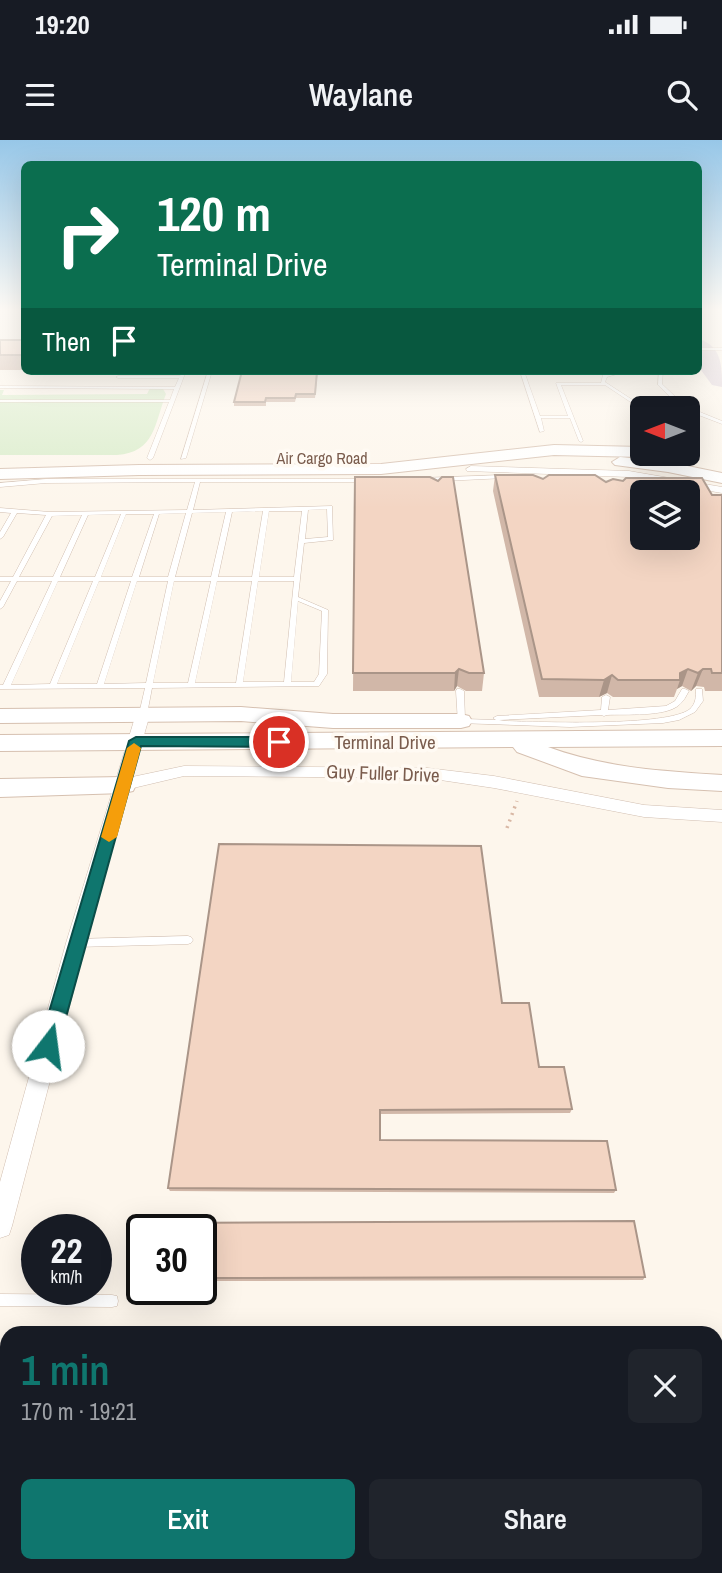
<!DOCTYPE html>
<meta charset="utf-8">
<style>
:root{--surface:#171b24;--page:#20242c;--text:#f1f3f6;--muted:#9ea1a6;--accent:#0f766e}
body{margin:0;font-family:"Archivo Narrow",sans-serif;background:var(--page);color:var(--text);height:100vh;display:flex;flex-direction:column;font-size:26px;white-space:nowrap}
*{box-sizing:border-box;margin:0}
p{font-size:23px;color:var(--muted)}
.icon{flex:none;width:38px;height:38px;fill:none;stroke:currentColor;stroke-width:2;stroke-linecap:round;stroke-linejoin:round}
.map{position:relative;flex:1;overflow:hidden}
.drawer{position:absolute;left:0px;top:1186px;width:723px;height:247px;display:flex;flex-direction:column;background:var(--surface);border-radius:21px 21px 0 0;box-shadow:0 7px 28px #0002}
.drawer>*{flex:none}
.guide{position:absolute;left:21px;top:21px;width:681px;height:214px;border-radius:10px;box-shadow:0 7px 28px #0002;background:#0b6e4f;color:#fff;overflow:hidden}
.needle{width:46px;rotate:270deg}
.buttons{position:absolute;left:630px;top:256px;display:grid;gap:14px}
.buttons a{display:grid;place-items:center;width:70px;height:70px;border-radius:10px;background:var(--surface);box-shadow:0 7px 28px #0002;font-size:35px}
.speed{position:absolute;left:21px;top:1074px;display:flex;gap:14px;font-size:35px;font-weight:700;text-align:center}
.speed>*{display:grid;place-content:center;width:91px;height:91px;border-radius:50%;background:var(--surface);box-shadow:0 7px 28px #0002;line-height:1}
.speed small{font-size:18px;font-weight:400}
.speed .limit{border:4px solid #111;border-radius:10px;background:#fff;color:#111}
.pin{position:absolute;display:grid;place-items:center;width:60px;height:60px;color:#fff;margin:-30px;border:4px solid #fff;border-radius:50%;box-shadow:0 2px 7px #0007}
.me{position:absolute;width:77px;margin:-38px;rotate:15deg;stroke-linejoin:round;filter:drop-shadow(0 0 5px #0008)}
.turn{display:flex;align-items:center;gap:24px;height:147px;padding:0 21px;font-size:32px}
.turn .icon{width:91px;height:91px;stroke-width:2.5}
.turn b{display:block;font-size:49px;line-height:60px}
.then{display:flex;align-items:center;height:66px;padding:0 21px;background:#0003;gap:14px;font-size:26px}
.round{display:grid;place-items:center;flex:none;width:74px;height:74px;border-radius:10px;background:var(--page)}
.head{display:flex;align-items:center;justify-content:space-between;height:119px;padding:0 21px}
h1{font-size:42px;font-weight:600;line-height:52px;color:var(--accent)}
.cta{display:flex;gap:14px;margin-top:auto;padding:14px 21px}
.cta a{flex:1;height:80px;border-radius:10px;background:var(--accent);color:#fff;font-size:28px;font-weight:600;line-height:80px;text-align:center}
.cta a+a{background:var(--page);color:var(--text)}
.status{display:flex;justify-content:space-between;align-items:center;height:49px;padding:0 35px;background:var(--surface);direction:ltr}
.status svg{height:19px;fill:currentColor}
header{display:flex;justify-content:space-between;align-items:center;height:91px;padding:0 21px;background:var(--surface);font-size:32px;font-weight:600}
.map>svg:first-child{display:block}
</style>
<div class="status"><b>19:20</b><svg viewBox="0 0 49 12"><path d="M0 12V9h3v3zM5 12V6h3v6zM10 12V3h3v9zM15 12V0h3v12zM26 1h20v11H26zM47 4h2v5h-2z"/></svg></div>
<header><svg class="icon" aria-label="menu" viewBox="0 0 24 24"><path d="M4 6h16M4 12h16M4 18h16"/></svg>Waylane<svg class="icon" aria-label="search" viewBox="0 0 24 24"><circle cx="10" cy="10" r="6"/><path d="M15 15l6 6"/></svg></header>
<div class="map">
<svg width="722" height="1433" viewBox="0 0 722 1433">
<rect width="100%" height="100%" fill="#fdf6ec"/>
<path fill="#d8ecc9" d="M150,248L163,249L166,254C154,285 155,312 117,315H0V250H4L2,255L147,254Z"/>
<g fill="none" stroke-linecap="round" stroke-linejoin="round">
<path fill="#dbcfda" fill-rule="evenodd" d="M698,199C722,205 722,227 722,247L712,245L698,226Z"/>
<defs>
<path id="lane" d="M698,208H722V210H698Z
M182,231H186L153,318L150,320L147,318L169,262H0V260H170L174,249L0,248V246L175,247L179,238H118L116,237L118,236H180Z
M208,231H212L186,318L181,319Z
M520,231H524L540,276H568L556,243H601L603,235L620,231H627L607,237L605,242L645,268L641,269L605,245H561L583,301L581,302L579,301L570,278H541L544,291L540,292Z
M659,231H663L662,244L687,268H682L658,245Z
M687,268H690L722,281V284L688,271Z
M503,335L505,336V338L423,342L420,340L423,338Z
M46,339H365V341L363,342H200L193,370L332,366L333,400L304,403L298,457L328,470L327,534L319,546L152,548L147,574L143,576L139,574L145,548L0,549V545H3L52,441H17L3,467L0,469V461L11,441H0V437H13L46,375L17,373L3,397L0,399V392L11,373L0,372V368L50,372L187,370L195,342L46,343L0,347V343ZM327,369L328,397L305,399L308,370ZM263,371L252,437H218L232,372ZM269,371H302L294,437H259ZM226,372L211,437H175L192,373ZM186,373L168,437H139L159,374ZM121,374L95,437H60L88,375ZM126,374H154L132,437H101ZM82,375L53,437H19L52,376ZM58,441H93L50,544L11,545ZM99,441H131L97,544H57ZM137,441H168L146,543L104,544ZM174,441H211L188,543H153ZM217,441H252L236,543H195ZM258,441H294L284,542H243ZM298,461L322,471L319,534L314,542H291Z
M457,549H460L464,551L465,579L496,580L493,578L497,576L601,570L602,557L606,555L610,557L608,570L666,566L675,561L682,549H685L689,551C686,556 684,561 679,565C666,577 625,574 607,575L604,576L601,575L499,580L505,581C538,582 668,587 690,569C696,563 696,557 696,549H702L703,561L695,572L679,580L663,583L570,587L458,583L456,551Z
M188,796L191,797L193,800L191,803L188,804L76,807L73,806L71,803L73,800L76,799Z
M0,1154L112,1155L117,1156L118,1161L117,1166L112,1167L0,1166Z
M47,1426H63L62,1433H46Z
M469,1426H512L509,1431L506,1433H475L472,1431Z
M645,1426H661L662,1433H646Z"/>
<path id="street" d="M471,326L629,331L722,347V353L629,337L467,331L466,329Z
M143,569L150,574L132,637L184,626L427,628L494,636L644,665L722,670V682L644,677L494,648L427,638L184,636L129,649L86,803L12,1086L9,1095L0,1098V1042L66,803L136,574Z"/>
<path id="secondary" d="M554,305L642,307V313H649L642,317L554,315L381,334L139,335L0,339V329L139,325L381,324Z
M620,317L668,322L722,333V343L668,332L615,325L612,322Z
M241,567L333,574H461L469,576L472,581L469,586L461,588H333L241,581L0,583V569Z
M722,590V606L548,607C605,628 662,631 722,635V651L668,648L582,636L517,612L513,607L0,611V595Z
M124,637L133,639L136,645L133,651L124,653L0,657V639Z"/>
</defs>
<use href="#lane" stroke="#d1beb0" stroke-width="1"/>
<use href="#street" stroke="#d1beb0" stroke-width="1"/>
<use href="#secondary" stroke="#d6c0b0" stroke-width="2"/>
<path stroke="#d9b8a5" stroke-width="3.5" stroke-dasharray="2 5" stroke-linecap="butt" d="M507,688L517,661"/>
<use href="#lane" fill="#fff" fill-rule="evenodd"/>
<use href="#street" fill="#fff" fill-rule="evenodd"/>
<use href="#secondary" fill="#fff" fill-rule="evenodd"/>
</g>
<path fill="#d1b7a8" d="M0,200H24V230H0Z
M318,231L315,258H296L295,262H266V266H234V262Z
M495,335L543,339L606,342L712,355H722V551H705L704,547L696,546L691,551L682,546L677,549L674,557H613L607,553L599,557H539L493,351Z
M355,337L438,341L484,533L482,551H466L457,546L454,551H353Z
M502,863L539,927L572,969L570,973L380,974V1000L616,1050L614,1053L170,1051L168,1048Z
M201,1090L645,1137L643,1140L201,1141Z"/>
<path fill="#aa9588" d="M459,529L457,546L454,551L455,533Z
M688,529L682,546L677,549L680,540V533Z
M703,529L696,546L691,551L698,533Z
M612,535L607,553L599,557L604,540Z"/>
<path fill="#f3d5c3" stroke="#aa9588" stroke-width="2" fill-rule="evenodd" d="M0,200H24V215H0Z
M242,231H317L315,254H296L295,258H266L265,262H234Z
M495,335H533L543,339L549,335H595L606,342L613,339L623,341L626,338H702L712,355H722V533H712L711,529H703L698,533L688,529L680,533V540H618L612,535L604,540L542,539ZM642,352H688V397H642Z
M355,337H430L438,341L442,337H453L484,533H469L459,529L455,533H353Z
M219,704L481,706L502,863H529L539,927H564L572,969L380,970V1000L607,1001L616,1050L168,1048Z
M634,1081L645,1137L201,1138V1090H162L163,1083Z
M110,1426H366V1433H109Z"/>
<linearGradient id="sky" x2="0" y2="1"><stop stop-color="#97c7e8"/><stop offset="0.46" stop-color="#fefbf6"/><stop offset="1" stop-color="#fefbf6" stop-opacity="0"/></linearGradient>
<rect width="722" height="368" fill="url(#sky)"/>
<path fill="#0f766e" stroke="#0a4d48" stroke-width="2" d="M136,597H279L286,602L279,607L141,606L58,906L55,912L48,915L41,912L39,906L129,601Z"/>
<path fill="#f59e0b" d="M134,603L141,608L117,697L109,702L101,697L127,608Z"/>
<g text-anchor="middle" dominant-baseline="central" stroke-width="7" stroke-linejoin="round" paint-order="stroke">
<g font-size="16" fill="#7a5c4d" stroke="#fffaf3">
<text x="322" y="318">Air Cargo Road</text>
</g>
<g font-size="19" fill="#7a5c4d" stroke="#fffaf3">
<text x="385" y="602">Terminal Drive</text>
<text transform="translate(383 633) rotate(2)">Guy Fuller Drive</text>
</g>
</g>
</svg>
<div class="buttons">
<a><svg class="needle" viewBox="-14 -14 28 28"><path d="M0-13l5 13h-10z" fill="#e53935"/><path d="M0 13l5-13h-10z" fill="#9ea1a6"/></svg></a>
<a><svg class="icon" aria-label="layers" viewBox="0 0 24 24"><path d="M12 4l9 5-9 5-9-5zM3 14l9 5 9-5"/></svg></a>
</div>
<div class="speed"><div>22<small>km/h</small></div><div class="limit">30</div></div>
<div class="pin" style="left:279px;top:602px;background:#d93025"><svg class="icon" aria-label="arrive" viewBox="0 0 24 24"><path d="M6 21V4h12l-3 4 3 4H6"/></svg></div>
<svg class="me" style="left:48px;top:906px" viewBox="-20 -20 40 40"><circle r="19" fill="#fff"/><path d="M0-13L10 11 0 6-10 11z" fill="#0f766e"/></svg>
<div class="guide">
<div class="turn"><svg class="icon" aria-label="right" viewBox="0 0 24 24"><path d="M7 20v-9h11M14 6l5 5-5 5"/></svg><div><b>120 m</b>Terminal Drive</div></div>
<div class="then">Then<svg class="icon" aria-label="arrive" viewBox="0 0 24 24"><path d="M6 21V4h12l-3 4 3 4H6"/></svg></div>
</div>
<section class="drawer">
<div class="head"><div><h1>1 min</h1><p>170 m · 19:21</p></div><a class="round"><svg class="icon" aria-label="close" viewBox="0 0 24 24"><path d="M6 6l12 12M18 6L6 18"/></svg></a></div>
<div class="cta"><a>Exit</a><a>Share</a></div>
</section>
</div>
